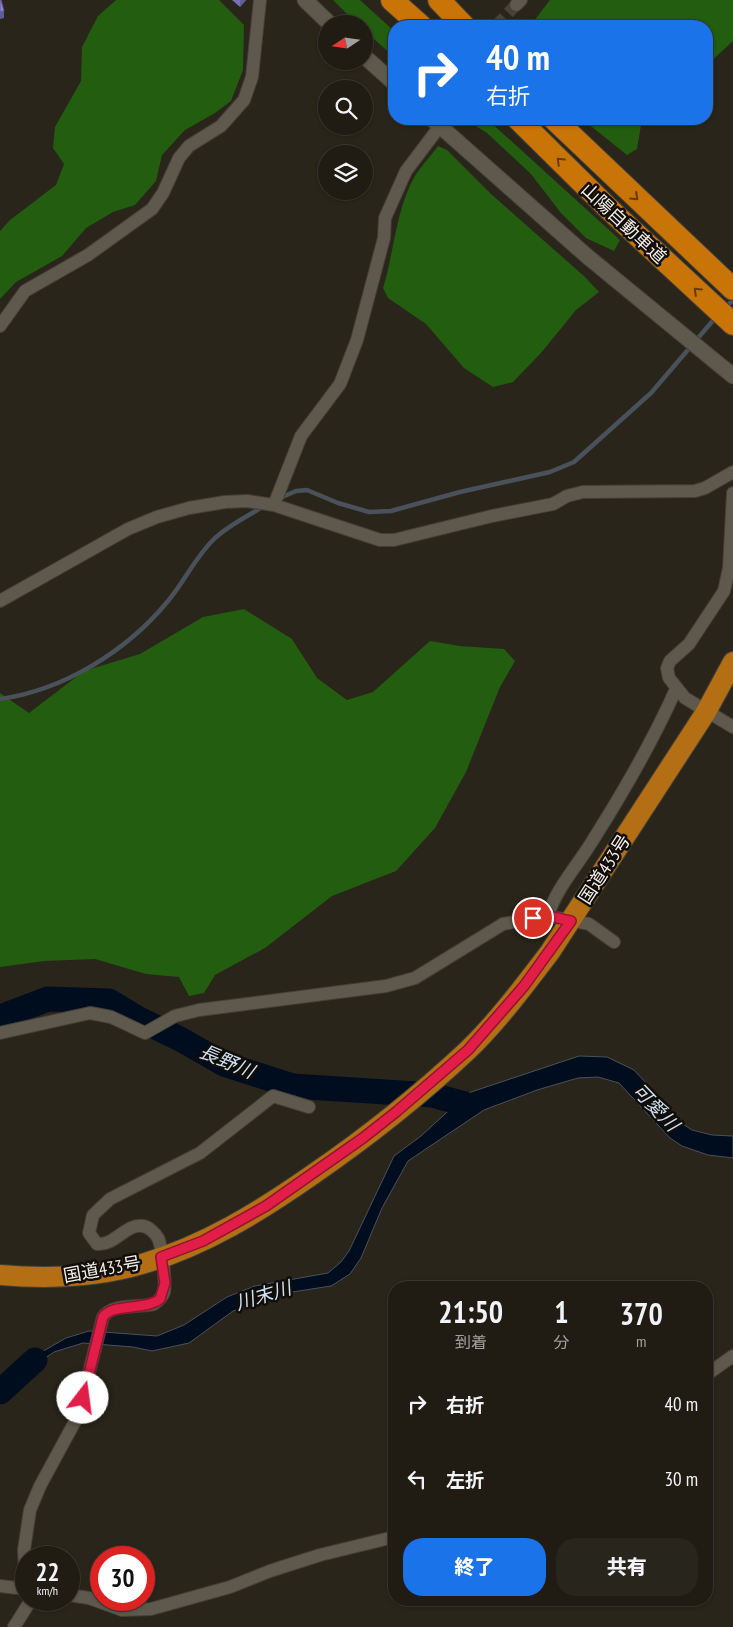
<!DOCTYPE html>
<html lang="ja">
<meta charset="utf-8">
<style>
:root{--surface:#201c14;--page:#28251d;--text:#f1f3f6;--muted:#a2a1a0;--line:#3d3a34;--accent:#1a73e8}
body{margin:0;font-family:"PT Sans Narrow","Noto Sans JP",sans-serif;background:var(--page);color:var(--text);height:100vh;display:flex;flex-direction:column;font-size:19px;white-space:nowrap}
*{box-sizing:border-box;margin:0}
p{font-size:16px;color:var(--muted)}
.icon{flex:none;width:28px;height:28px;fill:none;stroke:currentColor;stroke-width:2;stroke-linecap:round;stroke-linejoin:round}
.map{position:relative;flex:1;overflow:hidden}
.sheet{position:absolute;left:388px;top:1281px;width:325px;height:325px;display:flex;flex-direction:column;background:var(--surface);border-radius:20px;box-shadow:0 1px 4px #0004,0 0 0 1px var(--line)}
.sheet>*{flex:none}
.top-card{position:absolute;left:388px;top:20px;width:325px;height:105px;border-radius:20px;box-shadow:0 1px 4px #0004,0 0 0 1px var(--line);background:#1a73e8;color:#fff;overflow:hidden}
.needle{width:32px;rotate:257deg}
.controls{position:absolute;left:318px;top:15px;display:grid;gap:10px}
.controls a{display:grid;place-items:center;width:55px;height:55px;border-radius:50%;background:var(--surface);box-shadow:0 1px 4px #0004,0 0 0 1px var(--line);font-size:25px}
.speed{position:absolute;left:15px;top:1546px;display:flex;gap:10px;font-size:25px;font-weight:700;text-align:center}
.speed>*{display:grid;place-content:center;width:65px;height:65px;border-radius:50%;background:var(--surface);box-shadow:0 1px 4px #0004,0 0 0 1px var(--line);line-height:1}
.speed small{font-size:12px;font-weight:400}
.speed .limit{border:8px solid #d22;background:#fff;color:#111}
.pin{position:absolute;display:grid;place-items:center;width:42px;height:42px;color:#fff;margin:-21px;border:2px solid #fff;border-radius:50%;box-shadow:0 1px 5px #0007}
.me{position:absolute;width:55px;margin:-28px;rotate:15deg;stroke-linejoin:round;filter:drop-shadow(0 0 4px #0008)}
.turn{display:flex;align-items:center;gap:18px;height:105px;padding:0 15px;font-size:22px}
.turn .icon{width:65px;height:65px;stroke-width:2.5}
.turn b{display:block;font-size:35px;line-height:42px}
.eta{display:flex;justify-content:space-evenly;align-items:center;height:85px;text-align:center}
.eta b{font-size:30px;font-weight:800;line-height:35px}
.primary-button{display:flex;gap:10px;margin-top:auto;padding:10px 15px}
.primary-button a{flex:1;height:58px;border-radius:20px;background:var(--accent);color:#fff;font-size:20px;font-weight:800;line-height:58px;text-align:center}
.primary-button a+a{background:var(--page);color:var(--text)}
ul{padding:0;list-style:none}
li{display:flex;align-items:center;gap:15px;height:75px;padding:0 15px}
li div{flex:1}
li b{display:block;font-size:19px}
li em{font-style:normal}
.map>svg:first-child{display:block}
</style>
<div class="map">
<svg width="733" height="1627" viewBox="0 0 733 1627">
<rect width="100%" height="100%" fill="#2a251a"/>
<path fill="#225d10" d="M116,0H219L244,25L243,70L231,101L215,113L185,130L162,155L156,181L135,205L113,212L86,228L62,256L16,282L0,299V231L10,220L56,185L64,164L53,148L55,127L81,81L82,47L98,16Z
M333,0H360L394,31V57L364,30V24H357Z
M550,0H733V41L706,66V26H530Z
M465,119H487L620,240L614,251L586,238L561,213L531,174L487,133Z
M582,119H642L637,149L627,155Z
M438,146L447,150L491,194L585,277L599,292L576,310L541,353L513,382L493,387L464,368L426,324L388,298L383,288C394,253 396,208 415,176C421,166 431,156 438,146Z
M244,609L292,639L317,678L347,700L373,692L430,641L460,646L504,649L515,661L500,687L466,772L435,828L396,871L332,896L265,948L215,975L204,993L189,996L179,977L146,974L95,959L44,961L0,967V693L29,713L84,671L140,654L203,617Z"/>
<path fill="#000d1f" stroke="#49515b" d="M579,1056L607,1057L634,1070L648,1085L663,1107L675,1119L692,1130L712,1135L733,1136V1158L708,1155L682,1146L670,1138L619,1083L598,1077L578,1078L537,1090L484,1110L408,1161L382,1208L361,1258L350,1274L331,1286L286,1293L233,1311L189,1343L152,1351L133,1347L83,1343L54,1352L10,1382L26,1361L66,1338L89,1331L157,1336L184,1325L227,1297L255,1286L328,1273L341,1262L349,1251L394,1156L421,1136L468,1093Z"/>
<g fill="none" stroke-linecap="round" stroke-linejoin="round">
<path stroke="#49515b" stroke-width="4.5" d="M725,308L733,300
M280,498L296,491L307,490L338,503L369,512L391,511L460,492L550,472L574,462L651,393L716,317
M0,699C64,690 127,651 168,601C184,582 195,558 213,540C227,526 248,516 264,506"/>
<path stroke="#000d1f" stroke-width="25" d="M0,1017L48,999L109,1001L137,1018L180,1039L224,1064L292,1086L432,1095L465,1104
M0,1392L35,1360"/>
<path stroke="#484339" stroke-width="12" stroke-dasharray="12 6" stroke-linecap="butt" d="M496,26L516,5"/>
<defs>
<path id="minor" d="M516,5L521,0
M0,326L25,291L88,255L152,209L163,193L179,158L189,146L221,126L244,100L252,77L260,0
M733,493L729,568L724,591L689,644L670,661L667,668L669,678L685,698L733,727
M274,505L301,436L340,384L357,340L384,238L385,218L406,171L440,126
M0,601L128,529L157,517L189,508L225,502L247,501L274,505L380,540H394L492,516L553,504L567,496L583,492L695,491L705,488L733,472
M548,916L589,924L614,942
M0,1033L90,1013L111,1017L145,1033L175,1016L199,1010L386,986L415,978L503,924L548,916C556,888 578,865 593,840C624,791 652,743 676,689
M706,1375L733,1356
M0,1586L26,1589
M26,1589L24,1550L30,1510L40,1486L78,1416L103,1317C112,1303 140,1308 154,1304C158,1301 162,1298 164,1292C166,1284 162,1246 158,1238C155,1233 149,1227 143,1226C126,1223 115,1246 97,1244L89,1233L93,1215L110,1199L200,1153L273,1096L309,1107
M69,1595L89,1598L122,1610L151,1609L230,1587L270,1571L320,1555L394,1537
M14,1627L31,1600"/>
<path id="tertiary" d="M305,0L330,24
M364,56L394,83
M432,119L588,257L733,376"/>
<path id="trunk" d="M0,1275C48,1279 95,1278 142,1264C204,1246 259,1212 312,1175C366,1138 419,1096 468,1050C498,1021 524,986 550,952L706,712L733,662"/>
<path id="motorway" d="M392,0L421,26
M439,0L464,26
M518,119L608,208L733,324
M554,119L733,289"/>
</defs>
<use href="#minor" stroke="#444037" stroke-width="14"/>
<use href="#tertiary" stroke="#444037" stroke-width="17"/>
<use href="#trunk" stroke="#444037" stroke-width="22"/>
<use href="#motorway" stroke="#444037" stroke-width="24"/>
<use href="#minor" stroke="#5f594d" stroke-width="12"/>
<use href="#tertiary" stroke="#5f594d" stroke-width="15"/>
<use href="#trunk" stroke="#b46e14" stroke-width="20"/>
<use href="#motorway" stroke="#c97406" stroke-width="22"/>
</g>
<path fill="#7770b8" d="M232,0H246L240,7Z"/>
<path fill="#615b96" d="M241,0H246L240,7V1Z
M4,11V18L0,19V12Z"/>
<path fill="#8a82d6" stroke="#615b96" d="M0,0H1L4,11L0,12Z"/>
<defs><path id="oneway-chevron" d="M-2-3.5L2.5 0L-2 3.5" fill="none" stroke-width="1.6" stroke-linecap="round" stroke-linejoin="round" transform="scale(1.25)"/></defs>
<g stroke="#643c08">
<use href="#oneway-chevron" transform="translate(560 161) rotate(-136)"/>
<use href="#oneway-chevron" transform="translate(635 197) rotate(43)"/>
<use href="#oneway-chevron" transform="translate(697 291) rotate(-137)"/>
</g>
<g fill="none" stroke-linecap="round" stroke-linejoin="round">
<defs>
<path id="route" d="M83,1398L103,1317C112,1303 145,1311 160,1299L165,1283L161,1257L203,1241L266,1206L363,1138L396,1112L468,1050L524,986L571,921L548,916L533,918"/>
</defs>
<use href="#route" stroke="#92132f" stroke-width="12"/>
<use href="#route" stroke="#e11d48" stroke-width="9"/>
</g>
<g text-anchor="middle" dominant-baseline="central" stroke-width="5" stroke-linejoin="round" paint-order="stroke">
<g font-size="18" fill="#f3efe8" stroke="#110e0a">
<text transform="translate(624 223) rotate(43)">山陽自動車道</text>
<text transform="translate(604 869) rotate(-57)">国道433号</text>
<text transform="translate(102 1269) rotate(-10)">国道433号</text>
</g>
<g font-size="19" font-style="italic" fill="#cee0f1" stroke="#110e0a">
<text transform="translate(227 1061) rotate(23)">長野川</text>
<text transform="translate(656 1107) rotate(46)">可愛川</text>
<text transform="translate(263 1295) rotate(-17)">川末川</text>
</g>
</g>
</svg>
<div class="controls">
<a><svg class="needle" viewBox="-14 -14 28 28"><path d="M0-13l5 13h-10z" fill="#e53935"/><path d="M0 13l5-13h-10z" fill="#a2a1a0"/></svg></a>
<a><svg class="icon" aria-label="search" viewBox="0 0 24 24"><circle cx="10" cy="10" r="6"/><path d="M15 15l6 6"/></svg></a>
<a><svg class="icon" aria-label="layers" viewBox="0 0 24 24"><path d="M12 4l9 5-9 5-9-5zM3 14l9 5 9-5"/></svg></a>
</div>
<div class="speed"><div>22<small>km/h</small></div><div class="limit">30</div></div>
<div class="pin" style="left:533px;top:918px;background:#d93025"><svg class="icon" aria-label="arrive" viewBox="0 0 24 24"><path d="M6 21V4h12l-3 4 3 4H6"/></svg></div>
<svg class="me" style="left:83px;top:1398px" viewBox="-20 -20 40 40"><circle r="19" fill="#fff"/><path d="M0-13L10 11 0 6-10 11z" fill="#e11d48"/></svg>
<div class="top-card">
<div class="turn"><svg class="icon" aria-label="right" viewBox="0 0 24 24"><path d="M7 20v-9h11M14 6l5 5-5 5"/></svg><div><b>40 m</b>右折</div></div>
</div>
<section class="sheet">
<div class="eta">
<div><b>21:50</b><p>到着</p></div>
<div><b>1</b><p>分</p></div>
<div><b>370</b><p>m</p></div>
</div>
<ul>
<li><svg class="icon" aria-label="right" viewBox="0 0 24 24"><path d="M7 20v-9h11M14 6l5 5-5 5"/></svg><div><b>右折</b></div><em>40 m</em></li>
<li><svg class="icon" aria-label="left" viewBox="0 0 24 24"><path d="M17 20v-9H6M10 6l-5 5 5 5"/></svg><div><b>左折</b></div><em>30 m</em></li>
</ul>
<div class="primary-button"><a>終了</a><a>共有</a></div>
</section>
</div>
